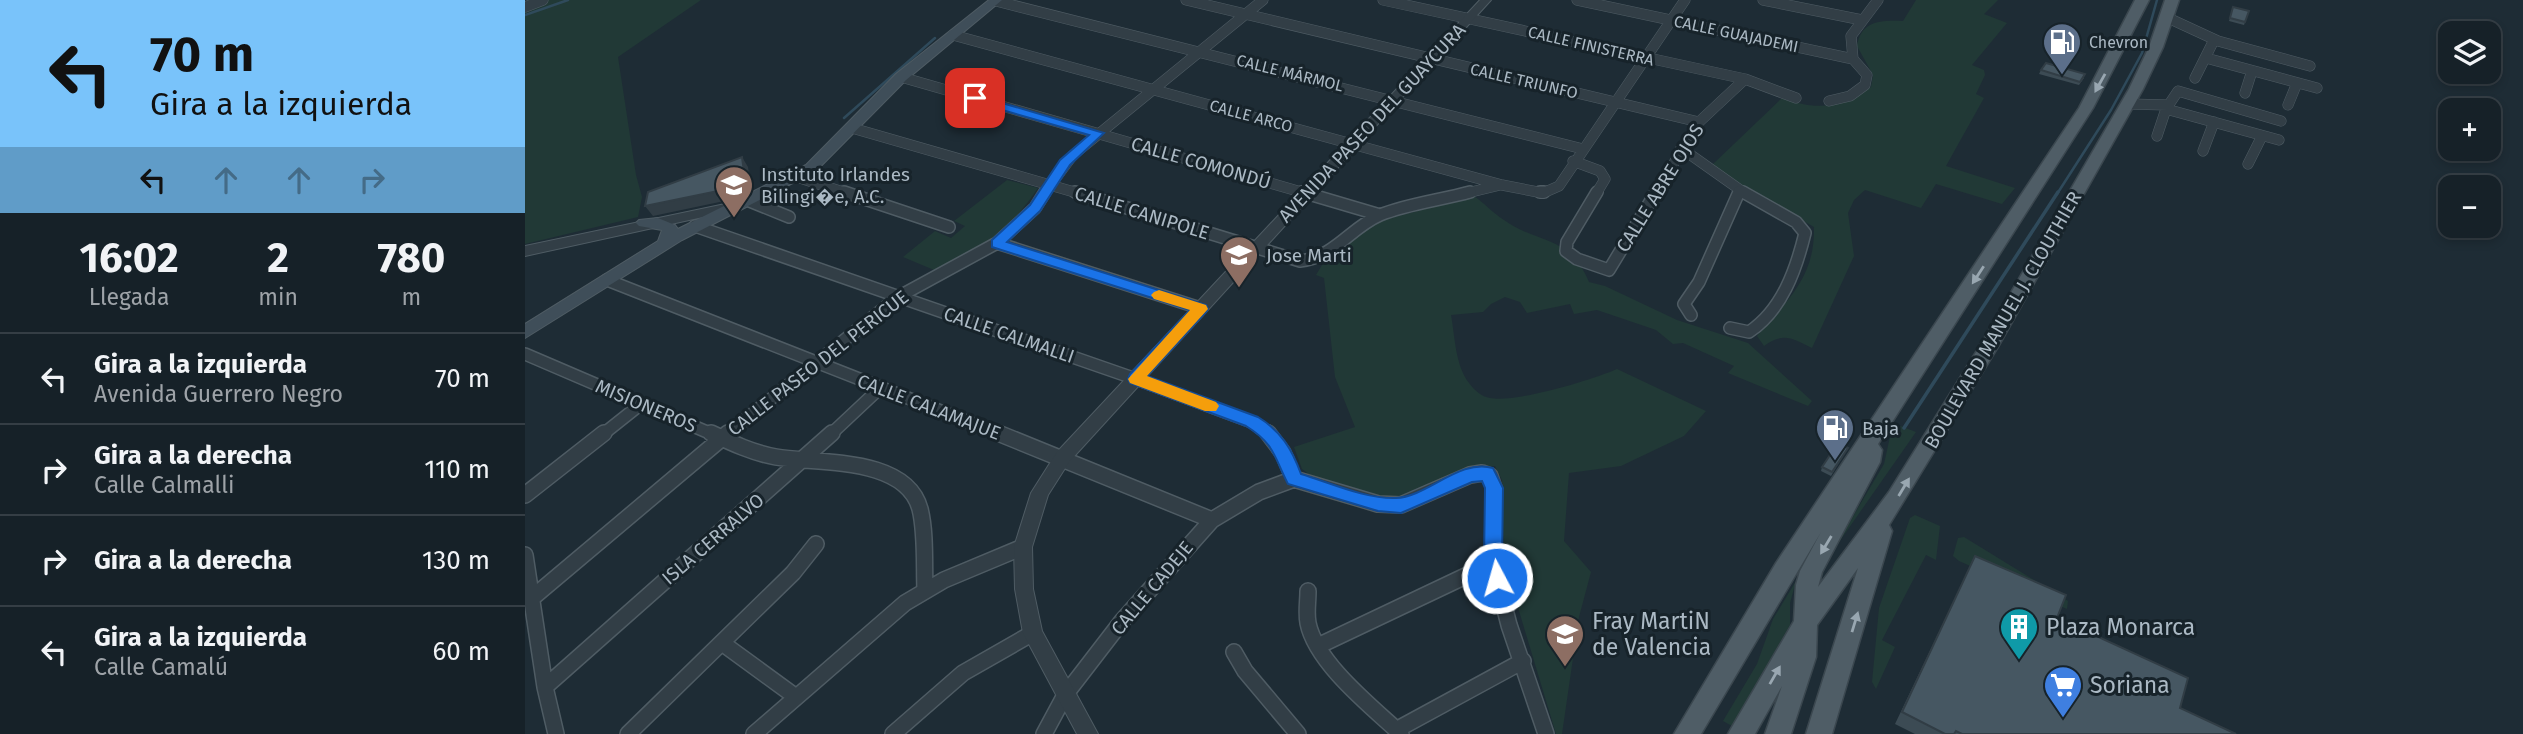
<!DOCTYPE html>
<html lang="es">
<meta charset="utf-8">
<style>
:root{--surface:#162128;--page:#232e34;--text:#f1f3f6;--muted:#9ea3a8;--line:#353e45}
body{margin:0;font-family:"Fira Sans",sans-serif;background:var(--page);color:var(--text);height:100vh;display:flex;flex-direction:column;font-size:26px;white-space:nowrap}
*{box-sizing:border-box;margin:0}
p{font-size:23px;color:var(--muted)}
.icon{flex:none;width:38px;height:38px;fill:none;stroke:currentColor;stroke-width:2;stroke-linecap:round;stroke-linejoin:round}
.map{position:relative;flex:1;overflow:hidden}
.panel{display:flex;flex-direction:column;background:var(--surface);width:525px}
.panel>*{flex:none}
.hud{background:#79c3fa;color:#111;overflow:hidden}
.controls{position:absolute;left:1913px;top:21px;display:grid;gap:14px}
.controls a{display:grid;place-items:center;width:63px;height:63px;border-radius:14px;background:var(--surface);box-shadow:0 4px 10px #0003,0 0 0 2px var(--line);font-size:35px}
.pin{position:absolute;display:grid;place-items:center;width:60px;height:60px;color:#fff;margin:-30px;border-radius:14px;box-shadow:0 4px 10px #0006}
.me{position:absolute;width:77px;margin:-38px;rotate:354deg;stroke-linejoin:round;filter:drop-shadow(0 0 5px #0008)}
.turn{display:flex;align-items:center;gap:24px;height:147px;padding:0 35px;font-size:32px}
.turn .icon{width:91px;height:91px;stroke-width:2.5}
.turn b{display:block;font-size:49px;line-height:60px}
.lanes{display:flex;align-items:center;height:66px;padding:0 35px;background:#0003;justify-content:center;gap:35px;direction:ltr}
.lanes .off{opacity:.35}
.eta{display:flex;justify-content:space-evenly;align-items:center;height:119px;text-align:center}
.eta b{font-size:42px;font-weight:700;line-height:49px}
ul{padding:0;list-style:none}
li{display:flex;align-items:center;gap:21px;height:91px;padding:0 35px;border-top:2px solid var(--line)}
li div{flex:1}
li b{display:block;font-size:26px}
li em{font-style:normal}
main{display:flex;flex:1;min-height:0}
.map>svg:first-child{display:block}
</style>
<main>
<section class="panel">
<div class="hud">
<div class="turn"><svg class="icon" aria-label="left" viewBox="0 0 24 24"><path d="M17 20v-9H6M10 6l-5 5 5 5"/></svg><div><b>70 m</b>Gira a la izquierda</div></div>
<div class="lanes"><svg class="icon" aria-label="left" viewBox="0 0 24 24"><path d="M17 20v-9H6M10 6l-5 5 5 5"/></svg><svg class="icon off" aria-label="ahead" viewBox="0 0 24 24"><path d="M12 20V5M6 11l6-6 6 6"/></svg><svg class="icon off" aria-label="ahead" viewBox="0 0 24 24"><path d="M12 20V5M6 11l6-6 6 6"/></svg><svg class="icon off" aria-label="right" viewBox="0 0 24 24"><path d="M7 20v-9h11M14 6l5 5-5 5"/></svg></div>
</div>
<div class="eta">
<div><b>16:02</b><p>Llegada</p></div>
<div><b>2</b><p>min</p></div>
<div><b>780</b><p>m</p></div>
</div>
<ul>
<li><svg class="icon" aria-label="left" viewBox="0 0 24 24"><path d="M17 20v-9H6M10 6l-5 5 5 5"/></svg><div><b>Gira a la izquierda</b><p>Avenida Guerrero Negro</p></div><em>70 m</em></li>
<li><svg class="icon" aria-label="right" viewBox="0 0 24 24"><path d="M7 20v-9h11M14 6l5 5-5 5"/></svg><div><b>Gira a la derecha</b><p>Calle Calmalli</p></div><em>110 m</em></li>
<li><svg class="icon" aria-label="right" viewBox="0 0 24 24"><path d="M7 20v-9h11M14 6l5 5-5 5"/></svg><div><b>Gira a la derecha</b></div><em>130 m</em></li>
<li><svg class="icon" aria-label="left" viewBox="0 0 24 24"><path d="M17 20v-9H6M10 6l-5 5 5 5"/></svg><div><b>Gira a la izquierda</b><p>Calle Camalú</p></div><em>60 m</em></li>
</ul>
</section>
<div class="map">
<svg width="1998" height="734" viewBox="0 0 1998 734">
<rect width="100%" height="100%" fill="#1e2c35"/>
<path fill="#213936" d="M18,0H176L93,57L111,175L117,197L113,217L0,244V7Z
M1391,0H1473L1459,14L1482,23L1447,65L1459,70L1460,75L1451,94L1459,98L1421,166L1490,188L1477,204L1411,184L1396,208L1340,190L1329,200L1323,213L1329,256L1287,348C1267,338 1258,332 1239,346L1232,336C1263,299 1290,278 1289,227L1226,191L1187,165L1257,98C1292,111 1314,108 1346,87L1348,75L1332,46C1336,20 1357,20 1378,21Z
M482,180L513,188C487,227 453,255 409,270L378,257L410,231L426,238L440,226L429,221Z
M949,196C959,203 968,213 979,220C1014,245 1044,234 1064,282L1080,286L1152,320L1223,343L1287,401L1283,406L1203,373L1209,366L1158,343L1148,344L1131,330L1072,310L1049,314L1045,304L1002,313L995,302L980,297L966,304L958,312L926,315C930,336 930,365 944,383C949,390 957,397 965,398C991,403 1067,380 1092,369L1181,411L1159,436L1096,466L1044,473L1039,541L1066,572L1054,617L1037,734H1031L979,561L977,480L970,466L953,467L893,494L862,500L789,478L777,469L769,447L830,427L810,377L799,278L791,275L797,265L851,222Z
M1368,423L1391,432L1305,555L1359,464Z
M1390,515L1415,526L1411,560L1401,555L1357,640L1370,647L1351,689L1347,682L1354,608L1385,518Z
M1439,537L1543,601L1542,609L1434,561L1428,556L1433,538Z
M1271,581L1265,603V625L1207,726L1198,721L1232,664L1248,619Z"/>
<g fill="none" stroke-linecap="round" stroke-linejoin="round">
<path stroke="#2f4a5b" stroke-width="2.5" d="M0,15L43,0
M319,118L410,38
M1532,194L1586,110L1617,53L1632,0"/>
<path stroke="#2f4a5b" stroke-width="3.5" d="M1379,428L1533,192"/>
<defs>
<path id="minor-far2" d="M661,0L1174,122
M858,0L1220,79L1271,98
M1052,0L1328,59
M1238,0L1337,20
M471,1L1058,149
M0,7L18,0
M1641,17L1693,41L1785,66
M428,35L977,185L1018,193L1034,186L1160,0
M1681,58L1792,88
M376,77L783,194
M1670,78L1689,40
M1720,93L1727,71
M1304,101L1325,96L1340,85L1342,75L1328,59L1326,36L1353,0
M1603,104L1643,105
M1763,105L1772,83
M1641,109L1754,140
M327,128L556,194
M1632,136L1641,109L1653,91L1756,121
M1156,148L1221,194
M1678,151L1689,122
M1048,161L1075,171L1080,179L1071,194
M1723,164L1737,136
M272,177L324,194
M519,194L548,155L738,0
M938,194L975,185
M1130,194L1174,122L1220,79
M1214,194L1215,191"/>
<path id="minor-far1" d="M319,192L424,227
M550,192L775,261C810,257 825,228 855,215C882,204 916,200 945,192
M777,192L855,215
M1015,192H1019
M1072,192L1042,242L1041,251L1052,259L1084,270L1131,192
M222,200L264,217
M170,226L611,379L727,422L744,435
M472,243L675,308
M82,280L477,435
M1166,315L1159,304L1174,282L1214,192
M1205,328L1224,332C1257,310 1271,270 1280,233L1271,222L1218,192
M0,354L189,435
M77,435L116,404
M201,435L373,297L472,243L510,208L520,192
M305,435L354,389"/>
<path id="minor" d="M186,433C207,443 228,453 251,457C292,464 381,456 395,509C401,532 399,566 400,590
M473,433L687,520
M743,433L758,453L769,479
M0,495L79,433
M0,555L20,687L31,734
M783,591C783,602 781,613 783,623C791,663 847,707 876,734
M7,598L203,433
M197,643L271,697
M793,646L968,563
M709,652L720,671L773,734
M20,687L307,433
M871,730L998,661
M103,734L268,573L291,544
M229,734L380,603L419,580L498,547
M368,734L438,673L508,633
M519,734L540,695L597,621L687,520L734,492L769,479L853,504L876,505L945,475L957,473L965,476L969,488L968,563L984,625L1021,734"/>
<path id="tertiary" d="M955,0H966L544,462L523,495L507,547L508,589L517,631L573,734H552L498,633L490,589L489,547L506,493L532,452Z
M205,203L212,207L210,210L0,256V246Z"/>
<path id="secondary" d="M464,0H477L381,80L291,171L157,240L0,338V324L133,241L137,230L114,226L111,223L114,220L133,218L150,225L153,229L281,165L371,74Z"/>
<path id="primary" d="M1610,0H1624L1568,108L1353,444L1357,450L1355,462L1297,572L1293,587L1364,492L1458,341L1604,89L1624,47L1640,0H1654L1638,47L1618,89L1474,345L1364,525L1367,531L1307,734H1281L1333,568L1292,625L1291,657L1266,734H1240L1257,686L1230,734H1203L1269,621L1271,585L1275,571L1296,532L1176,734H1149L1251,563L1554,108Z"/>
</defs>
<use href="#minor-far2" stroke="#4f5c64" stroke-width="11"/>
<use href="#minor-far1" stroke="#4f5c64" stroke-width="14"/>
<use href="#minor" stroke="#4f5c64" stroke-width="18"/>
<use href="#tertiary" stroke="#4f5c64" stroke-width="2"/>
<use href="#secondary" stroke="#4f5c64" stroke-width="2"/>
<use href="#primary" stroke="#3b474f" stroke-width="3"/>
<use href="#minor-far2" stroke="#323e46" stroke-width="10"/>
<use href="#minor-far1" stroke="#323e46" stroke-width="11"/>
<use href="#minor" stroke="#323e46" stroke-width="15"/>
<use href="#tertiary" fill="#323e46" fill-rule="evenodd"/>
<use href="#secondary" fill="#3f4e59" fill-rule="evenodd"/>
<use href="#primary" fill="#4f5d66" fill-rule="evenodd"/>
</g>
<path fill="#3c4b54" d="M1708,7L1724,11L1719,25L1704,21Z
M1516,70L1559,78L1554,85L1514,74Z
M1323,448L1306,476L1296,471L1297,467Z
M1444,569L1532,618L1655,708L1711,734H1390L1370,724Z"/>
<path fill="#313d45" d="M217,157L223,167L225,182L212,186L213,196L204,200L128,216L120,206L206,176Z"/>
<path fill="#465762" stroke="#313d45" stroke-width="2" d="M1708,7L1724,11L1720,22L1705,18Z
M1521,63L1560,74L1555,82L1516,70Z
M217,157L219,172L206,176V186L198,190L120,206L123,192Z
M1313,443L1323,448L1307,472L1297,467Z
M1450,556L1541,595L1532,618L1663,678L1655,708L1711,734H1437L1431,731L1429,734H1420L1377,712Z"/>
<defs><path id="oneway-solid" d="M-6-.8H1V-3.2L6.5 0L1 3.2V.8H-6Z" transform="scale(1.75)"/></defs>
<g fill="#99a7b1">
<use href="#oneway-solid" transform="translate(1575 83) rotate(119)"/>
<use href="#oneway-solid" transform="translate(1453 275) rotate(123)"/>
<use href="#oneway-solid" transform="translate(1379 487) rotate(-59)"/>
<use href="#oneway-solid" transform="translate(1301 545) rotate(121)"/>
<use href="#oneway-solid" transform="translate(1330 622) rotate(-73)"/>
<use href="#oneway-solid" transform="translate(1250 675) rotate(-60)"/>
</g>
<path fill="#1a73e8" stroke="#114b97" stroke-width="2" d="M450,95L579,133L545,165L515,211L482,242L681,305L683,309L681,312L622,376L733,417C756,431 767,449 776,474C806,483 840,499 871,498C902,497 935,458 968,468L978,488L977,563L981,578L978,584L972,586L965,584L959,563L960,488L957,481L947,482L876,513L853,511L763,484C749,457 750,444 721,426L605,383L603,379L605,374L665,310L467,247V240L505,205L535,160L564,135L446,101L444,98Z"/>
<path fill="#f59e0b" d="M634,290L681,305L683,309L622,376L691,402L694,406L691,411H680L605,383L603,379L665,310L629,299L626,295L629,292Z"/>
<defs>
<symbol id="fuel-pin" viewBox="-11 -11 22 30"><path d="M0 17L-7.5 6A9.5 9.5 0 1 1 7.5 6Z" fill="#5c6f8a" stroke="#17232a"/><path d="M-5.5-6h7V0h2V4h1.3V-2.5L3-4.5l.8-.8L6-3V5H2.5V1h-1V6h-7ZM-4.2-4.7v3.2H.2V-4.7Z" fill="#fff"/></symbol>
<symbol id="school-pin" viewBox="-11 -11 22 30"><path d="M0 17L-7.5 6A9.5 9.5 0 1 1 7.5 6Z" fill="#8d6e63" stroke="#17232a"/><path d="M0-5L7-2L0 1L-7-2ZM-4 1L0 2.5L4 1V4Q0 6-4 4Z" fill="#fff"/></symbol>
<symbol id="building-pin" viewBox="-11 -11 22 30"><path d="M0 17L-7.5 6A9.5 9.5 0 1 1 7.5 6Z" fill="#0f9aa8" stroke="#17232a"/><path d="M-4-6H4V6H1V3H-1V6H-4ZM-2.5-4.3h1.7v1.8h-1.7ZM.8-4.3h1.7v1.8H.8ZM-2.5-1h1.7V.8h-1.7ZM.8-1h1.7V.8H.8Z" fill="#fff"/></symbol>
<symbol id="supermarket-pin" viewBox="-11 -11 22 30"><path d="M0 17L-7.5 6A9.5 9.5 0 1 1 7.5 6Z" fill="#3f7fe0" stroke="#17232a"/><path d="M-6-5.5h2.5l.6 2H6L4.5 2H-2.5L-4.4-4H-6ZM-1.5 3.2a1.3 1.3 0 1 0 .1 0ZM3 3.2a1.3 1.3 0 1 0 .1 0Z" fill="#fff"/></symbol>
</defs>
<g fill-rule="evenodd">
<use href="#fuel-pin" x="1515" y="20" width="44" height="60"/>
<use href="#school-pin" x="187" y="163" width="44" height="60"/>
<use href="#school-pin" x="692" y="233" width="44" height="60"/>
<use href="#fuel-pin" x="1288" y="406" width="44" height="60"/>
<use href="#building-pin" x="1472" y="605" width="44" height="60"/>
<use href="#school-pin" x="1018" y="612" width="44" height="60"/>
<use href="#supermarket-pin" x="1516" y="663" width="44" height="60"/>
</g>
<g text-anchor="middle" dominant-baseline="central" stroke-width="6" stroke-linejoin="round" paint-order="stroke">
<g font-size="16" fill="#abb9c4" stroke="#17232a">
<text transform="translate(1211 34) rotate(12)">CALLE GUAJADEMI</text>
<text transform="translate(1066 46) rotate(13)">CALLE FINISTERRA</text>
<text transform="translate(765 73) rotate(14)">CALLE MÁRMOL</text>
<text transform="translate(999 81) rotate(13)">CALLE TRIUNFO</text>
<text transform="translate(726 116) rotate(15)">CALLE ARCO</text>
</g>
<g font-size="16" fill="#abb9c4" stroke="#17232a" text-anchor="start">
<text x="1564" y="42">Chevron</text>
</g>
<g font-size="19" fill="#abb9c4" stroke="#17232a">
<text transform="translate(847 123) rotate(-47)">AVENIDA PASEO DEL GUAYCURA</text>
<text transform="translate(676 163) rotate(16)">CALLE COMONDÚ</text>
<text transform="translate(1135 188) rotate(-58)">CALLE ABRE OJOS</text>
<text transform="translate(617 213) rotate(17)">CALLE CANIPOLE</text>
<text transform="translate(1478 320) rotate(-60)">BOULEVARD MANUEL J. CLOUTHIER</text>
<text transform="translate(484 335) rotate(19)">CALLE CALMALLI</text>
<text transform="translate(293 363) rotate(-38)">CALLE PASEO DEL PERICUE</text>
<text transform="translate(121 406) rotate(23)">MISIONEROS</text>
<text transform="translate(404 407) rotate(21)">CALLE CALAMAJUE</text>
<text transform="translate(188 539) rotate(-41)">ISLA CERRALVO</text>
<text transform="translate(627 588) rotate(-50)">CALLE CADEJE</text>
</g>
<g font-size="19" fill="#abb9c4" stroke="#17232a" text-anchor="start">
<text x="236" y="174">Instituto Irlandes<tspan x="236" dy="22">Bilingi�e, A.C.</tspan></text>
<text x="741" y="255">Jose Marti</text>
<text x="1337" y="428">Baja</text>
</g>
<g font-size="23" fill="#abb9c4" stroke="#17232a" text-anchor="start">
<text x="1067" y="621">Fray MartiN<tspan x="1067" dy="26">de Valencia</tspan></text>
<text x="1521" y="627">Plaza Monarca</text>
<text x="1565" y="685">Soriana</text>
</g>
</g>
</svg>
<div class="controls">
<a><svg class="icon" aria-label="layers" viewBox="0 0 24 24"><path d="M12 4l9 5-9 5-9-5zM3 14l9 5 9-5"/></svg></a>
<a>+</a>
<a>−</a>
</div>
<div class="pin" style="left:450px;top:98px;background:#d93025"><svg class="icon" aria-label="arrive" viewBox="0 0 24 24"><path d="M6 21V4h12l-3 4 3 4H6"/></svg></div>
<svg class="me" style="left:972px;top:578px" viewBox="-20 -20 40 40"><circle r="17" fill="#1a73e8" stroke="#fff" stroke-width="3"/><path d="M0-11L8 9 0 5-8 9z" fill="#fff"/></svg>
</div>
</main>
